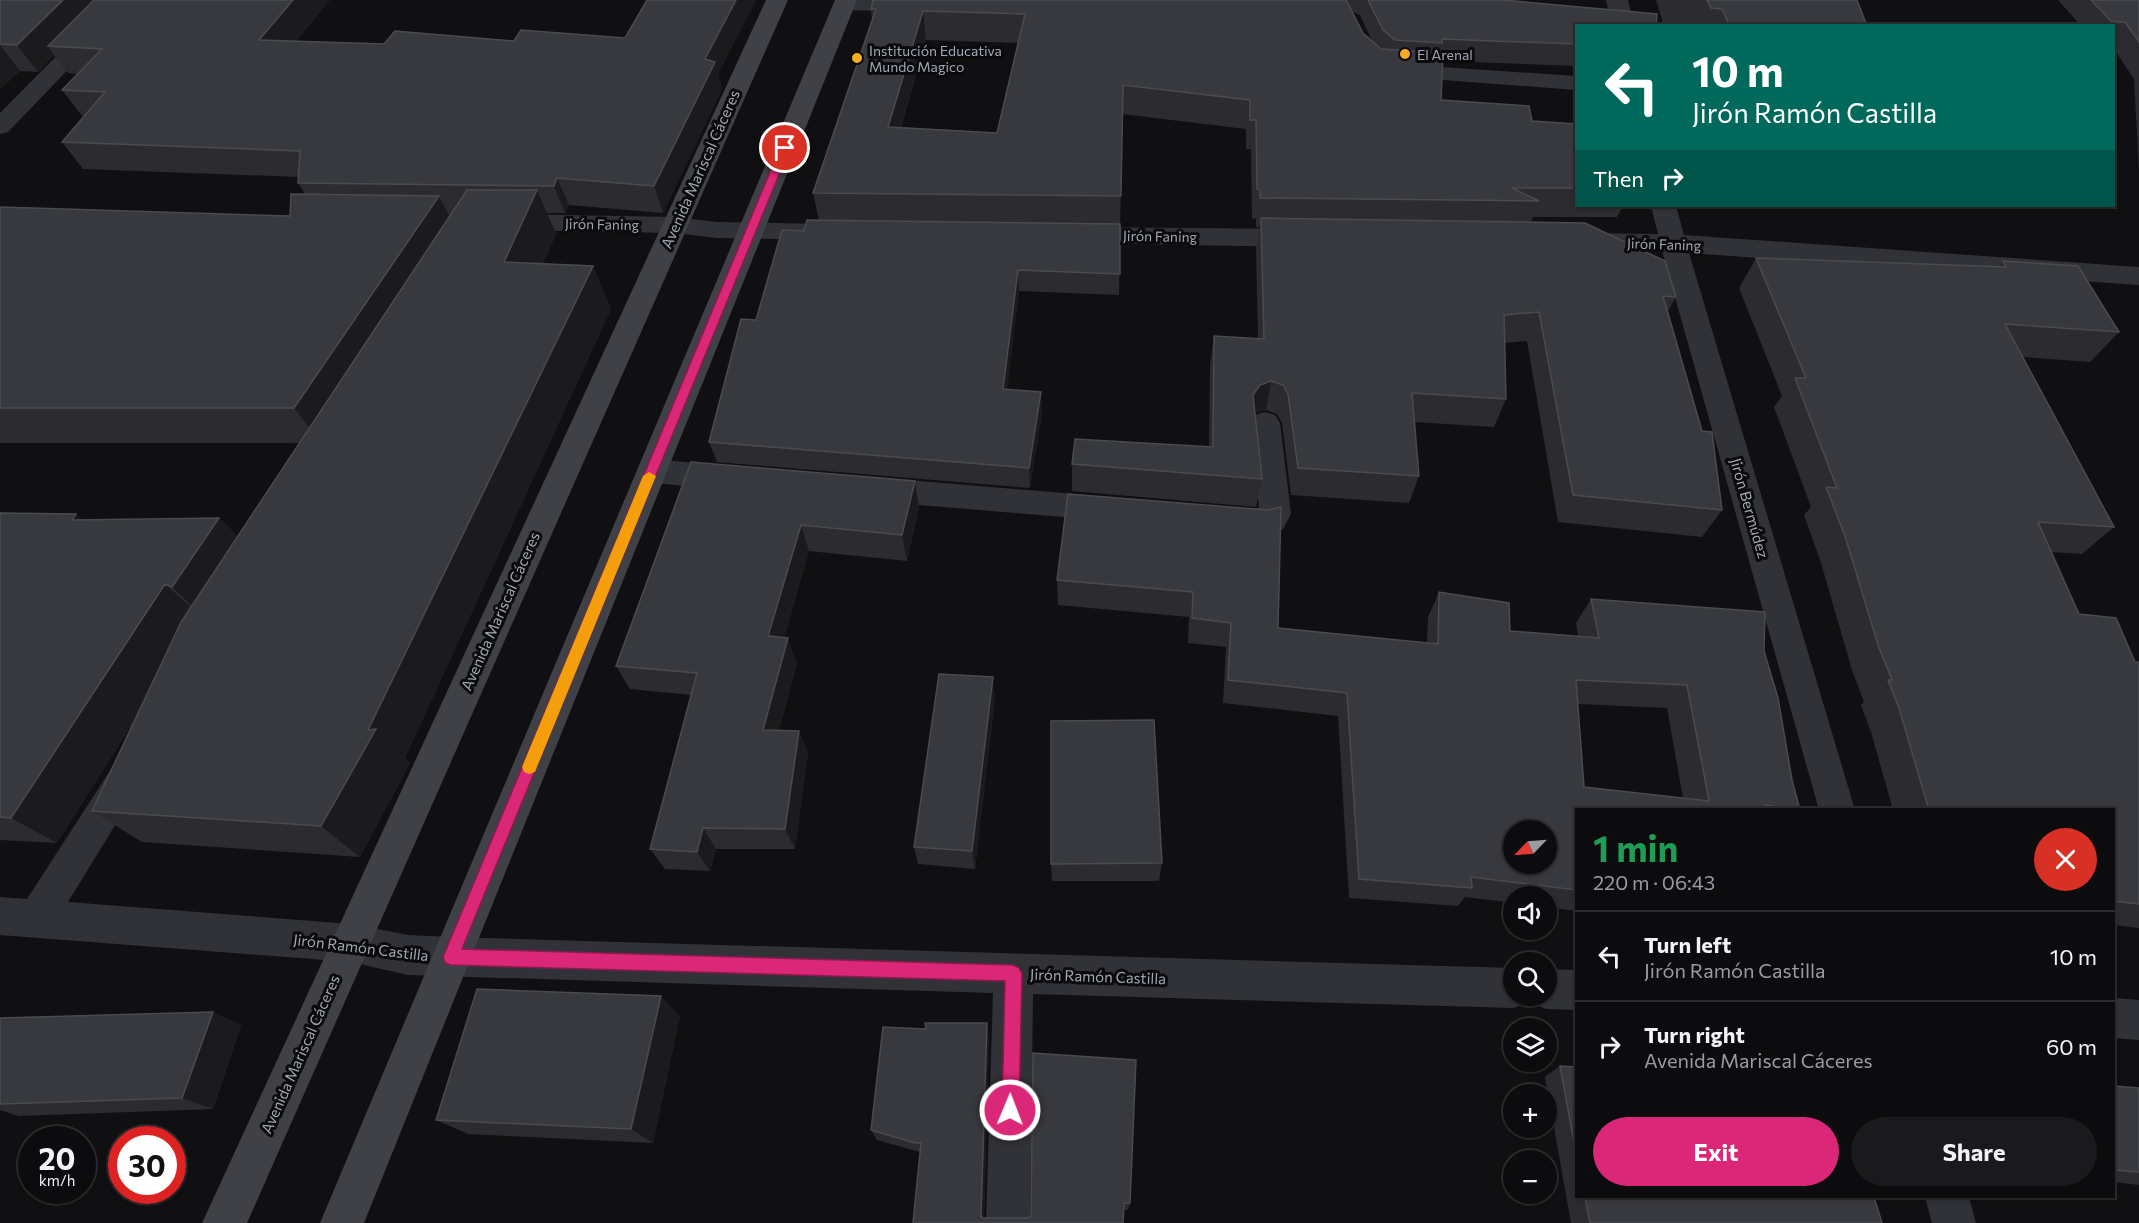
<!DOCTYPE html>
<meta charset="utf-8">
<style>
:root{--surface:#0c0c0e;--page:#1a1a1c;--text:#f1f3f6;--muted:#9a9b9e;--line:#2c2c2e;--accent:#db2777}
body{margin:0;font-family:Commissioner,sans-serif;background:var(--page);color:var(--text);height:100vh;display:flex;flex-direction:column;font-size:22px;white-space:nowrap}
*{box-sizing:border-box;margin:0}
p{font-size:20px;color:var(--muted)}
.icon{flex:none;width:33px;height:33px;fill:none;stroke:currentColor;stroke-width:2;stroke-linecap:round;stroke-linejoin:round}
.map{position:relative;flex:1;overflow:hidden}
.side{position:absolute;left:1575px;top:808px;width:540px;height:390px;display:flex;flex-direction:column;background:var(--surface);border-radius:0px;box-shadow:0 2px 4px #0004,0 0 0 2px var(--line)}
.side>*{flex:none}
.top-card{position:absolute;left:1575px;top:24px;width:540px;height:183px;border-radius:0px;box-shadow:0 2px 4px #0004,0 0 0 2px var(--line);background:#00695c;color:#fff;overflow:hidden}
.needle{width:39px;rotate:245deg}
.controls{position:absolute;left:1503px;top:820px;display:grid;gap:12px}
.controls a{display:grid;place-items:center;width:54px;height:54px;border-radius:50%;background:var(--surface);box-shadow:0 2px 4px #0004,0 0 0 2px var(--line);font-size:30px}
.speed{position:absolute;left:18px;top:1126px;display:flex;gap:12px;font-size:30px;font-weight:700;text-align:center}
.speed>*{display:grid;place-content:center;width:78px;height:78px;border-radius:50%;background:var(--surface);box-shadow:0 2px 4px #0004,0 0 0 2px var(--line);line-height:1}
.speed small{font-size:15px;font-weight:400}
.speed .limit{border:9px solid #d22;background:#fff;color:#111}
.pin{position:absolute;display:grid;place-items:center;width:51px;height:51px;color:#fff;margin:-26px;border:3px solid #fff;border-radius:50%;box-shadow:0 2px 6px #0007}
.me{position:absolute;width:66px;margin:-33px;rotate:1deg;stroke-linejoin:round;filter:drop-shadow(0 0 4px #0008)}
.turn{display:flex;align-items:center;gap:21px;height:126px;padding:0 18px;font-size:27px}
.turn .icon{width:78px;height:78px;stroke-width:2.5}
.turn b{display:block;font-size:42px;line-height:51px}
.then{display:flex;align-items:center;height:57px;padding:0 18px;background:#0003;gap:12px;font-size:22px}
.round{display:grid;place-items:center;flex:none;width:63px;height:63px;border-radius:32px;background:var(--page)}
.overview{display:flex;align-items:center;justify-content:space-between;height:102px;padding:0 18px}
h1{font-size:36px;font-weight:700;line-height:45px;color:#1e9e55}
.primary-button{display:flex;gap:12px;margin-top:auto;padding:12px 18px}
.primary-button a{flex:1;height:69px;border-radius:36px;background:var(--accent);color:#fff;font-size:24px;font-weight:700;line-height:69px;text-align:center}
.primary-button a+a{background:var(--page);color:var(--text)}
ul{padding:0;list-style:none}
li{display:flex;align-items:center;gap:18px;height:90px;padding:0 18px;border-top:2px solid var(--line)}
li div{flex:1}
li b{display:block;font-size:22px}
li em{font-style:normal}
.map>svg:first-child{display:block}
</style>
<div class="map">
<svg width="2139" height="1223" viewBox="0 0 2139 1223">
<rect width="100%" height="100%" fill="#101012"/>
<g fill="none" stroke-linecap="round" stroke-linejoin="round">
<path fill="#313237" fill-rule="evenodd" d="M112,0H135L8,132L0,134V113Z
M836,0H924L929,5L926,10L918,12L844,10L836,9L833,4Z
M1606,0H1628L1634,26H1612Z
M1397,64L1576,76V90L1389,76L1386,71L1389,66Z
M1651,206H1676L1684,235L2139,267V285L1689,253L1855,810H1819L1662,251H1582L1573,248L1569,242L1573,236L1582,233L1658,234Z
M506,214L674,217L717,222L826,224L835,226L839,232L835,238L826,240L717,238L674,233L506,230L497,228L493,222L497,216Z
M1075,227L1303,229L1312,232L1316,238L1312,244L1303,247L1075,243L1066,241L1062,235L1066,229Z
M1265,412L1275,415L1280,423L1291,514L1283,529C1266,534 1245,534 1228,529L1223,520L1228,511L1239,508H1259L1250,423L1255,415Z
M652,459L731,466L742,470L746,478L742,486L731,490L652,483L641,479L637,471L641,463Z
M872,477L1110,497L1121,500L1126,509L1121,518L1110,521L872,501L861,497L857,489L861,481Z
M126,762L139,766L144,778L68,902L351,924L408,935L451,937L1514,968V996H1546V969L1576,970V1010L1546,1009L1532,1003L1530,998L1528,1002L1514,1008L1033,994L1030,1223H986L993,993L408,975L351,962L0,935V897L27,899L113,766Z
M2114,998L2139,1000V1040L2114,1038Z
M1925,1197H1969L1976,1223H1932Z"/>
<path fill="#3f4147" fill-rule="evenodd" d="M766,0H788L247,1223H202Z
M835,0H857L364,1223H320Z"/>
</g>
<path fill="#2c2c30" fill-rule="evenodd" d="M0,0H330L296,41L384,44L625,38L647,0H756L718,74L722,89L663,213L569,205L565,213H547L556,234L543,264L593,266L611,309L405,758L410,763L360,857L142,842L92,811L136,718L57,843L0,840V513L83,520L219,518L238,537L300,443H0V207L290,216L305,194L298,183V177L83,169L62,142L83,117L62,90L78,74L68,73L54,55L38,72L20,71L0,89Z
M873,0H1503L1576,26V66L1443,61L1441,100L1532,121L1576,124V206H1623L1617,217H1533L1531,222L1676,297L1668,311L1722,510L1702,537L1558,522L1527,341L1505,343L1506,399L1494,427L1414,422L1419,476L1409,503L1291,495L1282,423L1277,414L1266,410L1255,413L1262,479L1256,507L1072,491V464L1209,446L1210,365L1214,336L1258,339L1256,248L1260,227H1256V219L1252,218L1251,149H1246V129L1122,114L1119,295L1019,291L1007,389L1042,413L1030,488L717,462L709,442L756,320L804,231L819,221L813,193L872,20L871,9ZM1352,12L1360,15L1372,41L1363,33ZM926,40L1019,43L997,133L901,127Z
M1656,0H1857L1867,26H1664Z
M2058,0H2139V171L2134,79L2114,49V26H2081Z
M1756,258L1998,267L2003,261L2119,332L2090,362L2023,357L2114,527L2082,554L2051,552L2079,614L2135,662H2139V928L2114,925V810H1893L1871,732L1861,705L1864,702L1852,670L1821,563L1804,515L1811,507L1774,407L1782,396L1739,288Z
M691,462L919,508L907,561L809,551L784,638L797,663L779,730L799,731L808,753L795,849H716L710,871L665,869L650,849L691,695L630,689L616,666Z
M1068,494L1278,628L1427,643L1428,617L1439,592L1510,631L1578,636L1576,623L1591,599L1764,651L1792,780L1800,810H1576V911L1546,907V897H1514V903L1465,897L1458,906L1349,898L1338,716L1223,703L1226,647L1188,643L1189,617L1058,605L1057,580ZM1578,704L1667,708L1683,798L1584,787Z
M995,698L975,869L918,864L914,847Z
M1162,863L1159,881H1052L1051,864Z
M213,1012L241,1025L213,1109L19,1116L0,1110V1018Z
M680,1016L653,1143L468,1134L436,1120Z
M989,1036L984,1218H1029L1031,1216L1033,1053L1130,1203L1128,1210H1124L1123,1223H913L920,1152L877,1140L871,1130Z
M1560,1066L1576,1067V1197H1874L1882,1223H1571L1545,1077Z
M2114,1086L2139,1088V1185L2114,1182Z"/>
<path fill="#1b1b1e" d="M63,0H109L48,46L54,55L38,72L17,45Z
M293,0H330L275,67L259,40Z
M736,0H756L718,74L722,89L663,213L654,186L705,59Z
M923,11L926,40L892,156L888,127Z
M0,45L20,71L0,89Z
M557,178L569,205L565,213L554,186Z
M537,190L556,234L525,305L504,262Z
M439,196L458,232L321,443L294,408Z
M593,266L611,309L405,758L410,763L360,857L321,826Z
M1018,270L1019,291L1005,410L1003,389Z
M1271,381L1266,410L1254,413L1253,395L1260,385Z
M1041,392L1042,413L1030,488L1029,468Z
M915,481L919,508L907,561L902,535Z
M76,514L113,547L72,520Z
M219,518L251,551L206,619L172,587Z
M801,525L809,551L777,661L768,636Z
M165,584L200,615L57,843L11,818Z
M788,638L797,663L773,753L763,730Z
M993,677L995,698L975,869L972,851Z
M799,731L808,753L795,849L785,829Z
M703,828L716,849L710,871L697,852Z
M661,996L680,1016L653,1143L631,1129Z
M213,1012L241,1025L213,1109L182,1098Z
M987,1023L989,1036L984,1223L981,1216Z"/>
<path fill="#38393e" stroke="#494b50" stroke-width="1.5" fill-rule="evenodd" d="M0,0H63L17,45L0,44Z
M94,0H293L259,40L384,44L395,31L514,41L521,30L625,38L647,0H736L705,59L715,62L654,186L557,178L554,186L298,183L300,151L62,142L105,92L62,90L102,49L48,46Z
M873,0H1346L1363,33L1381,49L1443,53L1441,100L1529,106L1532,121L1576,124V188H1512L1539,201L1260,198V190L1257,189L1256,120H1250V100L1123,85L1121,196L813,193L876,9H871ZM923,11L1025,14L997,133L888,127Z
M1368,0H1503L1657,14L1656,26H1576V44L1442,39V43L1395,40L1383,30Z
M1707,0H1857L1867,26H1730L1722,9L1711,8Z
M2091,0H2139V42L2125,22H2112Z
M467,190H537L504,262L593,266L368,730L376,729L321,826L92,811L181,622Z
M291,194L439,196L294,408H0V207L290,216Z
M1261,218L1585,223L1665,261L1676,297L1663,296L1702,431L1712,432L1722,510L1573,495L1539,312L1504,315L1506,399L1412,393L1419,476L1298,468L1288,394L1283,385L1271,381L1260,385L1253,395L1262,479L1072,464L1075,439L1213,447L1214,336L1264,339Z
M807,220L1120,224V274L1018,270L1003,389L1041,392L1029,468L709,442L741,319L756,320L782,230L804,231Z
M1756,258L2006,267L2003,261L2078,266L2119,332L2005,324L2114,527L2038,522L2079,614L2116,618L2135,662H2139V904L2114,901V810H1929L1899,708L1888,680H1892L1878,645L1845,536L1826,487L1837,488L1795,378H1806Z
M691,462L915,481L902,535L801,525L768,636L788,638L763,730L799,731L785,829L703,828L697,852L650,849L697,673L616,666Z
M1068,494L1268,510L1281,507L1278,628L1438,644L1439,592L1509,603L1510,631L1599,638L1591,599L1765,612L1764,651L1778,698L1792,780L1800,810L1765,805L1766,810H1576V890L1471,877L1472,888L1359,879L1347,693L1228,680L1231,623L1192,618L1193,592L1057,580ZM1576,680L1687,685L1709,801L1584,787ZM1514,831H1546V864H1514Z
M0,513L76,514L72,520L219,518L172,587L165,584L11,818L0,817Z
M939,674L993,677L972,851L914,847Z
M1154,720L1162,863L1051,864V721Z
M477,989L661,996L631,1129L436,1120Z
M213,1012L182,1098L0,1104V1018Z
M925,1023H987L981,1216L983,1218H1029L1031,1216L1033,1053L1136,1060L1130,1203H1124L1123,1223H913L921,1143H915L871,1130L883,1027L926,1029Z
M1560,1066L1576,1067V1153Z
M2114,1086L2139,1088V1172L2114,1170Z
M1585,1197H1874L1882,1223H1590Z"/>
<path fill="#db2777" stroke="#8e194d" stroke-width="1.5" d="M785,145L790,148L462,949L1013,965L1019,968L1022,973L1019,1110L1017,1116L1010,1118L1004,1116L1002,1110L1005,981L451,965L445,963L443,957L780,148Z"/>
<path fill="#f59e0b" d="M649,472L656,476L537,767L535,772L529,774L524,772L522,767L643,476Z"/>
<g fill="#f7ac23" stroke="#0b0b0d" stroke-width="2">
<circle cx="1405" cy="54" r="6"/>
<circle cx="857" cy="58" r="6"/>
</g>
<g text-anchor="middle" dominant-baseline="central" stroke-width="6" stroke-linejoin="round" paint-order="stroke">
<g font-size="14" fill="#a1a7b3" stroke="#0b0b0d" text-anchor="start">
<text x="869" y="50">Institución Educativa<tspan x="869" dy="16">Mundo Magico</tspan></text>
<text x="1417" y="54">El Arenal</text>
</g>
<g font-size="14" fill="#a1a7b3" stroke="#0b0b0d">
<text transform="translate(602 224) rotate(1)">Jirón Faning</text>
<text transform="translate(1160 236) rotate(1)">Jirón Faning</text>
<text transform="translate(1664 244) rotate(2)">Jirón Faning</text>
</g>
<g font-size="15" fill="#a1a7b3" stroke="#0b0b0d">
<text transform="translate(700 169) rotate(-66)">Avenida Mariscal Cáceres</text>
<text transform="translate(1750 508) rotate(74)">Jirón Bermúdez</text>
<text transform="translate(500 611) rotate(-66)">Avenida Mariscal Cáceres</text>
<text transform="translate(361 947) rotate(7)">Jirón Ramón Castilla</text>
<text transform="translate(1098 976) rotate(2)">Jirón Ramón Castilla</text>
<text transform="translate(300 1054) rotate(-66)">Avenida Mariscal Cáceres</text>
</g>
</g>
</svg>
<div class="controls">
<a><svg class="needle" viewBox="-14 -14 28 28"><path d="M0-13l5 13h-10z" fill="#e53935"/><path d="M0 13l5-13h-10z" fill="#9a9b9e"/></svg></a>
<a><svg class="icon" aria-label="sound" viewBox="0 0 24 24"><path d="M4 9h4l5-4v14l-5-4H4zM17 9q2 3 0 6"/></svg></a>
<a><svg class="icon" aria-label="search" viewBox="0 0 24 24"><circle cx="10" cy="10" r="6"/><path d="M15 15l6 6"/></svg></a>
<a><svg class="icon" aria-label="layers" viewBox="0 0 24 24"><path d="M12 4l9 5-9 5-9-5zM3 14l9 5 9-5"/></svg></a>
<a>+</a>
<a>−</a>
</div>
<div class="speed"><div>20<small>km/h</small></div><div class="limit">30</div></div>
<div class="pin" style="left:785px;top:148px;background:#d93025"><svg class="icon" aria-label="arrive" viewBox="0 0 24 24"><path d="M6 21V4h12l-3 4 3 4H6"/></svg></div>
<svg class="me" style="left:1010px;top:1110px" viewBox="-20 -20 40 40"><circle r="17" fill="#db2777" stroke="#fff" stroke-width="3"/><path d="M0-11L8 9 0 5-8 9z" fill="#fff"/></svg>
<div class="top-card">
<div class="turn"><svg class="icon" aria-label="left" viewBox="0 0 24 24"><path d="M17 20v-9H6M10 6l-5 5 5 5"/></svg><div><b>10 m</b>Jirón Ramón Castilla</div></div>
<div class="then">Then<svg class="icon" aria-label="right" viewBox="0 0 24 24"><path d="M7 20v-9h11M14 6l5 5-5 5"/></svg></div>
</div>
<section class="side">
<div class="overview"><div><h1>1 min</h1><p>220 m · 06:43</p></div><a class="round" style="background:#d93025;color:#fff"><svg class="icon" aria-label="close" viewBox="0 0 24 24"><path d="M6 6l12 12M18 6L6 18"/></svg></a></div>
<ul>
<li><svg class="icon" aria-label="left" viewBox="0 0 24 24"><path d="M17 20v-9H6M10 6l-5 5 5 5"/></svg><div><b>Turn left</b><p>Jirón Ramón Castilla</p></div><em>10 m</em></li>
<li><svg class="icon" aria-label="right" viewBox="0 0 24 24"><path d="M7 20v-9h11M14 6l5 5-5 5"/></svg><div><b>Turn right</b><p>Avenida Mariscal Cáceres</p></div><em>60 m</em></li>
</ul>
<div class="primary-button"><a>Exit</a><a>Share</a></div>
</section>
</div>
